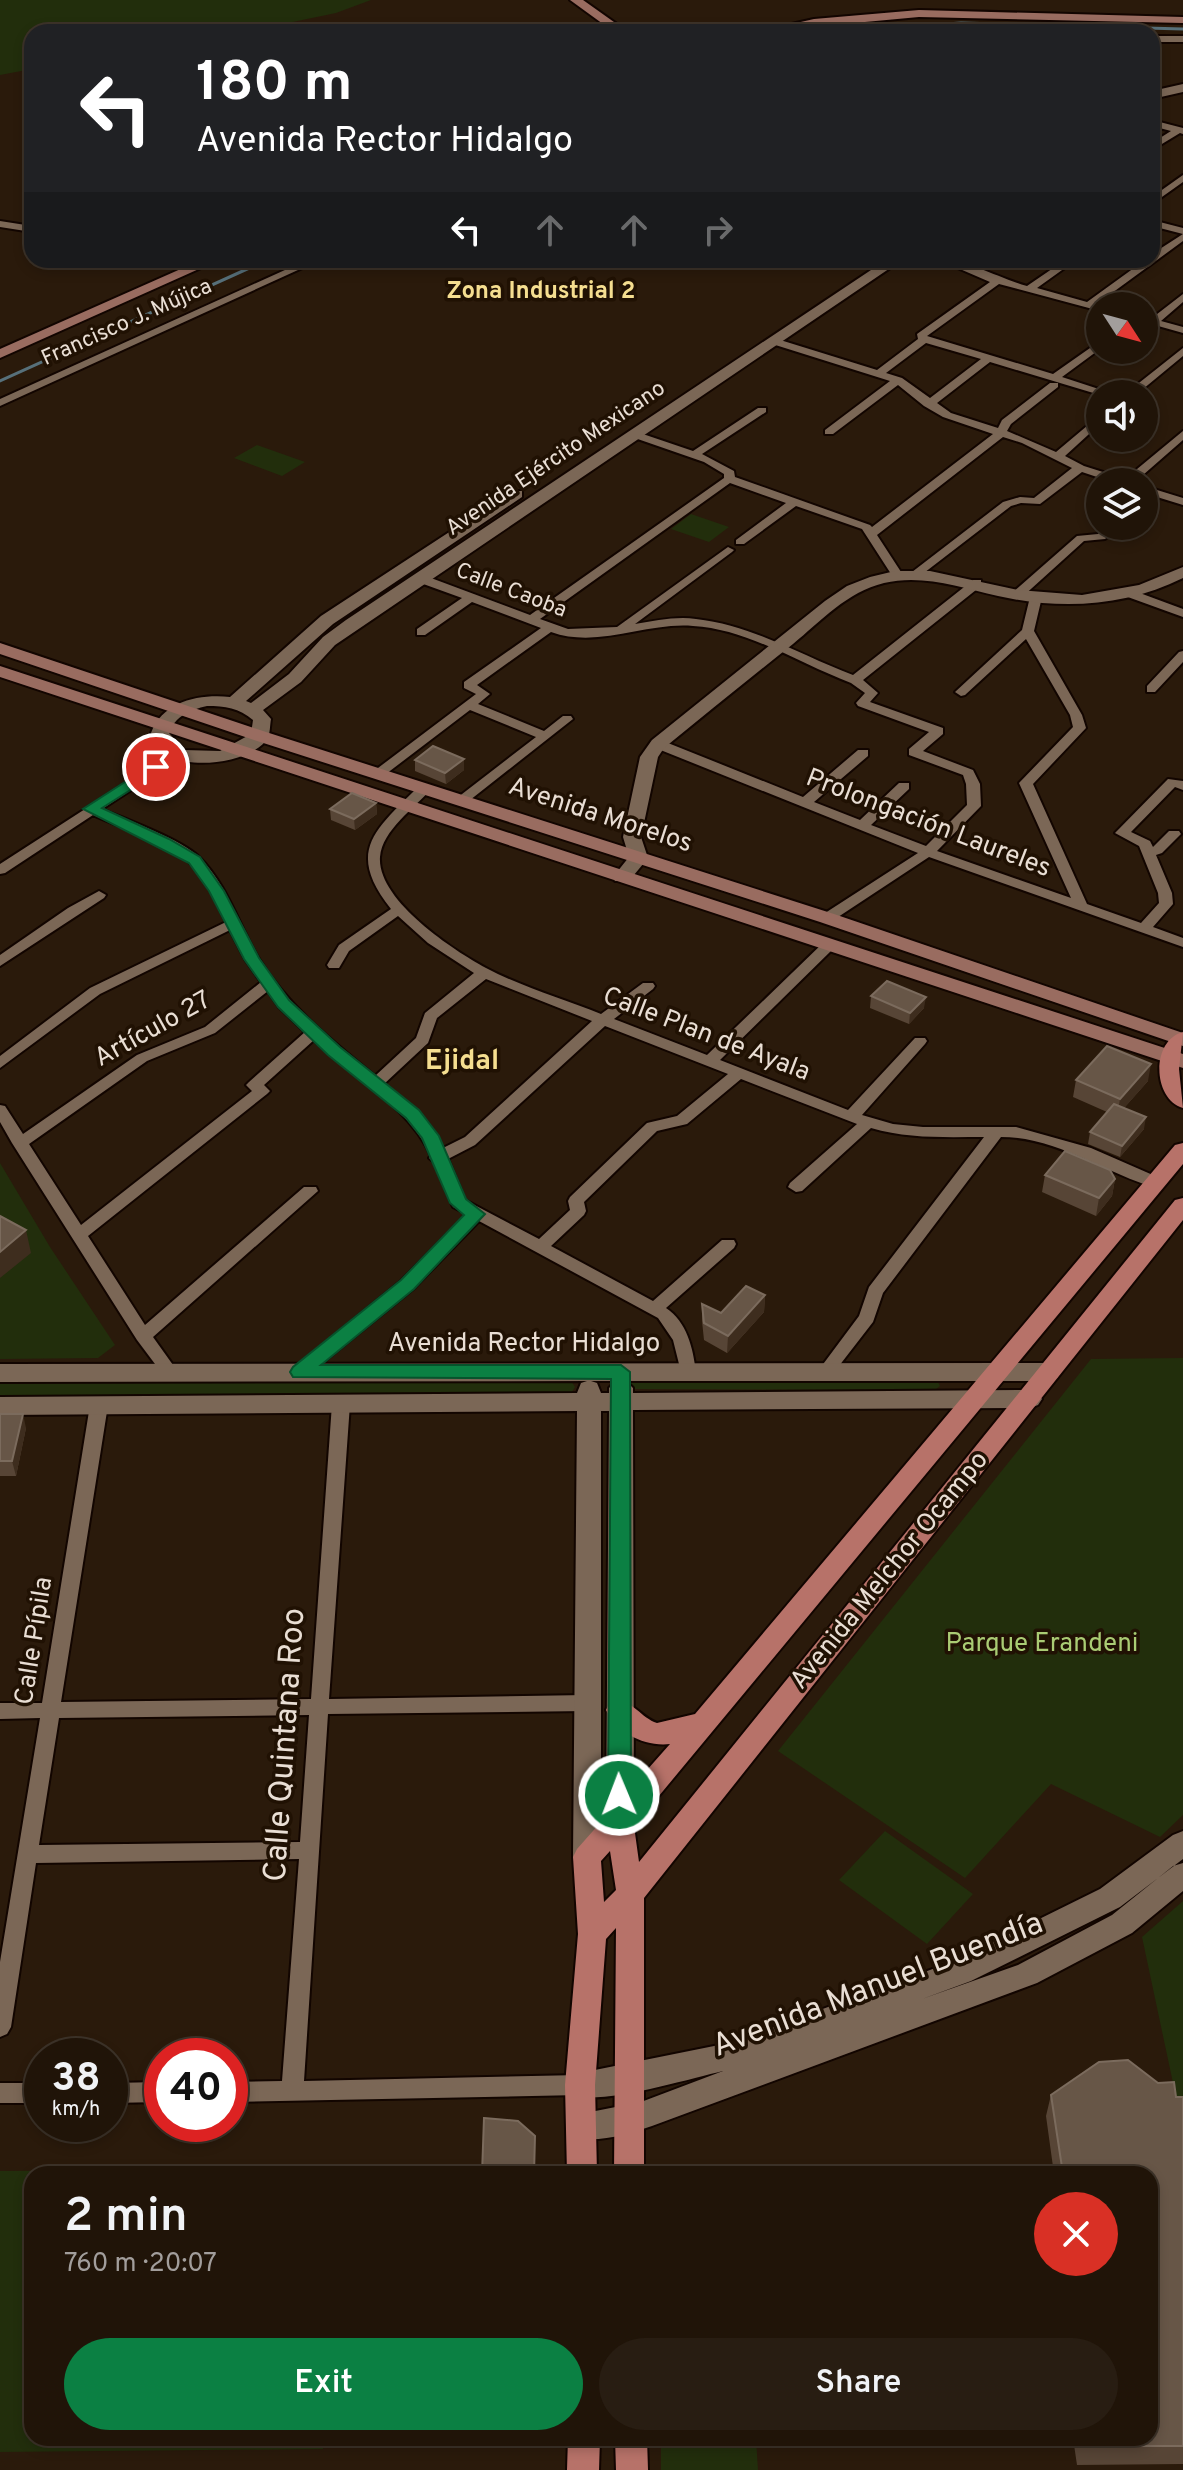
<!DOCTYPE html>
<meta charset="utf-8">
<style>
:root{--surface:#201408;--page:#281d12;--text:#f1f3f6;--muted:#a29e9c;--line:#3d3329;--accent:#0b8043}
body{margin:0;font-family:Overpass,sans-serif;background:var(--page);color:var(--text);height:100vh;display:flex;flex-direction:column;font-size:30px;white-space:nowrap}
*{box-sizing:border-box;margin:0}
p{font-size:26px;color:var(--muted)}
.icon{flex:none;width:44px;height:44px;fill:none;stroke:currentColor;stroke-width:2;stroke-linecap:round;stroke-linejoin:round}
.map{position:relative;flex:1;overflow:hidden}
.panel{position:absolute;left:24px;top:2166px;width:1134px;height:280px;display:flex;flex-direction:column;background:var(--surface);border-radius:24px;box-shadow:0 4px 12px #0003,0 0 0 2px var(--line)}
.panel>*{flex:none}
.banner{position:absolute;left:24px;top:24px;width:1136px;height:244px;border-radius:24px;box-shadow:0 4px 12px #0003,0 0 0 2px var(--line);background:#202124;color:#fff;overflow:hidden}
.needle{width:52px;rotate:126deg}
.buttons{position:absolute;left:1086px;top:292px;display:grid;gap:16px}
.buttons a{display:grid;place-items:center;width:72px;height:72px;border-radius:50%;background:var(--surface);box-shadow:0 4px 12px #0003,0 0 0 2px var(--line);font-size:40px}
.speed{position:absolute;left:24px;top:2038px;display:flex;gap:16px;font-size:40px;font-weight:700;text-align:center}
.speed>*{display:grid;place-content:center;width:104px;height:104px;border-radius:50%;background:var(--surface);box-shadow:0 4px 12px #0003,0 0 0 2px var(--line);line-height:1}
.speed small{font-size:20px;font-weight:400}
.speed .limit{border:12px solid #d22;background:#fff;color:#111}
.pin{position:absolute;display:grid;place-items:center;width:68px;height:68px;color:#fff;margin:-34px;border:4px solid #fff;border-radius:50%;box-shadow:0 2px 8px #0007}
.me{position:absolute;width:88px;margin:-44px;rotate:359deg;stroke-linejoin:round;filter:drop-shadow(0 0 6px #0008)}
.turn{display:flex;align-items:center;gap:28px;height:168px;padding:0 40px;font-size:36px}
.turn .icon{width:104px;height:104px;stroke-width:2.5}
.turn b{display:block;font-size:56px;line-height:68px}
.lanes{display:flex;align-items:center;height:76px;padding:0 40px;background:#0003;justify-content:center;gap:40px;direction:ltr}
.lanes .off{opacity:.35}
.round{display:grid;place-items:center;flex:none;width:84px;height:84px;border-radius:42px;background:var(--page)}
.overview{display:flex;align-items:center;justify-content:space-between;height:136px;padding:0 40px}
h1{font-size:48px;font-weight:600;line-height:60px}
.primary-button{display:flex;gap:16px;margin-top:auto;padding:16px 40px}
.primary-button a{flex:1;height:92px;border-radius:48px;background:var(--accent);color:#fff;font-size:32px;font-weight:600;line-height:92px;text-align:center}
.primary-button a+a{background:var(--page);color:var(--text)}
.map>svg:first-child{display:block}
</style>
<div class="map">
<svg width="1183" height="2470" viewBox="0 0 1183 2470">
<rect width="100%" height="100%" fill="#2a1a0b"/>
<path fill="#222e0c" d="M0,0H371L336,13L245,32H32V69L0,75Z
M257,445L305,462L282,476L234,458Z
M691,514L729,527L709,542L671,529Z
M0,1163L50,1247L115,1345L98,1358L0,1359Z
M1183,1358V1815L1160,1837L1051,1784L965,1878L778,1751L1091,1359Z
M570,1379L575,1387L570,1395L0,1396V1381Z
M630,1379L937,1380L940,1386L935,1390L633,1389L628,1385Z
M885,1831L973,1894L927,1944L839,1880Z
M1183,1901V2130L1142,1937Z
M343,2169L342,2174H32V2438H324L323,2449L0,2452V2171Z
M661,2438H756L758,2470H661Z"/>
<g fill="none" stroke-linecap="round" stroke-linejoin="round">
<path stroke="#57707a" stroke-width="3" d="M829,32L961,23L1183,29
M0,381L267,260"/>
<defs>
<path id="minor" d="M1152,36H1183V42H1152Z
M1152,120L1183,128V134L1180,133L1152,150V143L1171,131L1152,126Z
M1183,175V182L1152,204V197Z
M1152,220L1183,228V234L1152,226Z
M0,221L32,226V232L0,227Z
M1183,234V241L1097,304L1104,306H1100V311L999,284L927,336L1053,374L1100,341V349L1062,377L1114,394L1100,395L990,362L937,403L951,413L998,428L1002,420L1050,383H1058V387L1011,424L1007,431L1056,452L1100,415V424L1065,456L1084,466L1125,479L1183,431V440L1135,482H1112L1082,472L1040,504L1021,503L1011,506L920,576H912V572L1003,502L1020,497L1034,498L1072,468L1022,443L1003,437L877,535L903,575L897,579L893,577L862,529L796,506L744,544H736V540L786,503L730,483L540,619L568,629L617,627L728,547L734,550L732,552L635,624C655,621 676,616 696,619C752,625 802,656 853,675L973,580H981V586L863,680L878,693L870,702L943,728V734L923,751L973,770L980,784L981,806L937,851L1071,898L1019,783L1073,727L1070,715L1026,639L965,695L961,696L955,692L1022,630L1030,597L1032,594H1040L1042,597L1034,631L1082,715L1086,728L1033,784L1087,904L1141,923L1159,903L1158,893L1139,846L1115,833L1168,779L1183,781V790L1175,787L1131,832L1150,841L1153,847L1169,831H1179L1181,834L1162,853L1156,855L1172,893L1173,904L1153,927L1183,938V947L929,857L832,921H822L820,918L822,915L918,853L653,747V741H663L803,797L858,750H868V756L814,802L860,820L899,783H909V789L871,825L926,846L967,805L966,784L963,775L909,755V749L929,732L858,706L856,703L865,693L851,683C800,664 748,629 693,626C646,622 598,649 551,632L477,685L490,694L478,704L544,731L563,716H571L573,719L465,804L460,805L453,801L536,737L470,710L382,777L377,778L370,774L476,694L464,688V682L541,628L472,602L425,635H417V629L462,598L415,581V575H423L530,615L724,478V474L704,462L629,436V432H637L693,451L758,408H766V412L702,454L734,471L735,477L870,525L872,527L993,434L943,417L924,406L898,385L833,434H825V430L890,381L769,343V339H777L877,370L918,339L917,334L990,282L939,260C968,260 999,278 1027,286L1065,260H1076L1037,288L1087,302L1145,260H1152V254ZM926,343L981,359L930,398L902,378L886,373Z
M307,260H320L0,406V399Z
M1183,294V302L1161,321L1183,327V333L1144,322V316L1152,318Z
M1183,348V356L1137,394H1125Z
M1144,486L1183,498V505L1144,493Z
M1107,526H1120L1105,539L1084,541L1021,598H1013V592L1077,536L1098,534Z
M1129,589L1183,609V617L1125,596L1123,593Z
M1183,651V662L1155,692H1147V686L1179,652Z
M178,749L184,753L183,756L102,809C127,820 183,840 200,858C228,886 239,926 259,959C288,1006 332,1041 375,1076L416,1038L425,1013L474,973L428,943L398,916L349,951L339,968H329L327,965L339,945L391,909C345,851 375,830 419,786L424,785L431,789C415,808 382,830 380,857C377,900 453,950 486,968C522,987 564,999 601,1014L643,983H653L655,986L653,989L614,1019L707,1055L824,942H834L836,945L834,948L720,1060L848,1110L915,1038H925L927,1041L925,1044L862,1115L893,1124L923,1127H1016L1091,1148L1162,1179L1164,1183L1156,1188C1104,1173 1057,1137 1001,1137L883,1293L873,1322L832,1375H820L818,1371L859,1316L869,1287L984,1137C946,1137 908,1139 871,1128L802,1191L796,1192L788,1187L790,1183L857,1124L741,1079L687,1124L657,1131L584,1202L586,1211L584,1215L551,1246L653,1301L722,1240H734L736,1244L734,1248L666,1308C687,1322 693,1348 696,1372L694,1376H682L673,1340L658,1318L479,1221L413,1289L306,1376H294L292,1372L294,1368L401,1281L467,1214L453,1207L434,1162L429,1158L431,1156C409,1106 352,1077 314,1040L264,1085L270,1091L267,1094L88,1236L145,1325L304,1187H316L318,1191L153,1337L178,1372L176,1376H164L137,1340L12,1143L0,1122V1105L5,1106L23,1134L137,1055L205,1027L261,982L245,959L230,930L100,994L0,1068V1056L90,988L226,922C216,902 206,877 189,862C170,844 119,827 93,815L5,873L0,874V864ZM486,979L592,1021L465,1137L443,1148C431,1120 408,1103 384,1084L428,1043L437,1018ZM268,991L279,1007L305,1032L249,1082L246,1085L252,1091L81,1225L29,1144L147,1061L215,1033ZM605,1026L728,1074L677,1116L647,1123L570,1197L568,1201L570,1210L539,1239L465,1200L448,1159L475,1145Z
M99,891L106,895L104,898L0,966V955L68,908Z
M341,1398L347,1400L350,1404L329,1699L587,1695L594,1697L596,1703L594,1709L587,1711L328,1714L304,2081L580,2075L588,2078L591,2085L588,2092L580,2095L230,2102V2082L282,2081L299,1859L36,1863L11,2027L7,2034L0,2037V1962L40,1718L0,1719V1703H42L90,1405L93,1401H105L108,1405L61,1702L311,1699L332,1404L335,1400ZM309,1715L300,1842L39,1845L59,1718Z
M162,2082V2102L110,2103V2083Z
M0,2083H42V2103H0Z"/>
<path id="tertiary" d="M1183,84V92L1152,99V91Z
M886,260H902L335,645L301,682L263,710L271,719C270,725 270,733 268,738C253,762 195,769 172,757C161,752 157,743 151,733C163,701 199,694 230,697L321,616L512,491H522V497L333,624L246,701L251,703L289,674L323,637L346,620ZM207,706C225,706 239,708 253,720L251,734L220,751L184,750L169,733C175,716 190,710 207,706Z
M1183,567V578C1125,607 1060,610 998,596C960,587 922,574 884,583C847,592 821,621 793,644C750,678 707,713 664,748L658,757L641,837L648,858L629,881H615L613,877L629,857L623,837L640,757L652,740L825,601L847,586L870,577L895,571H930L1018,590L1082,595L1139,585Z
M1049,1363L1057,1366L1061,1372L1057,1378L1049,1381H626L633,1388V1393L1030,1390L1038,1393L1042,1399L1038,1405L1030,1408L633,1410L634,1823L630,1831L620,1835L610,1831L606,1823L609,1411H601V1857L597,1865L587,1869L577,1865L573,1857L577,1411L0,1415V1397L577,1393L581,1383L587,1381L0,1382V1364ZM591,1381H616L609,1388V1393H601L597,1383Z
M1183,1831V1859L1120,1907L971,1981L922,1999L1018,1965L1112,1915L1173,1866L1183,1863V1891L1132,1933L1037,1983L652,2126C628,2134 594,2145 570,2136L566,2126L570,2116L641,2102L723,2071C688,2079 600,2106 570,2095L565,2085L570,2075L729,2043L952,1962L1100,1889L1173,1835Z"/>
<path id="secondary" d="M570,0H583L628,32H614Z
M919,10L1183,17V23L919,17L756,32L814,19Z
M201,260H219L0,358V349Z
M0,643L266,732L834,914L1183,1033V1046L820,922L254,740L0,654Z
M0,666L1183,1054V1068L0,677Z"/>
<path id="primary" d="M1183,1032L1179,1069L1183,1108C1152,1099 1151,1040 1183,1032Z
M1183,1143V1164L634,1826L639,1862L1175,1200L1183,1198V1220L644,1898V2174H614L616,1928L606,1939L595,2085L597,2174H567L565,2085L578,1934L573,1857L577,1849L670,1744C645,1747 617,1733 606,1710L610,1702C630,1695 639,1717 657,1723L695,1714L1175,1145ZM610,1851L616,1890L604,1902L601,1861Z
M568,2438H600L599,2470H567Z
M615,2438H647L648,2470H616Z"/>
</defs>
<use href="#minor" stroke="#120500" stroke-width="4"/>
<use href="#tertiary" stroke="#120500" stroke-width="4"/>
<use href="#secondary" stroke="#120500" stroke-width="4"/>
<use href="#primary" stroke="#120500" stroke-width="4"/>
<use href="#minor" fill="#7b6756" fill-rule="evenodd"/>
<use href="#tertiary" fill="#7b6756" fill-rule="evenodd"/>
<use href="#secondary" fill="#996c60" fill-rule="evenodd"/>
<use href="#primary" fill="#b77269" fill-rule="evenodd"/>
</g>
<path fill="#574536" d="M415,760L464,770L446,784L415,771Z
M376,803L377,814L355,830L331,820L330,809Z
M871,996L924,1008L909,1024L870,1008Z
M1076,1080L1148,1081L1124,1108L1144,1129L1120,1157L1088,1144L1090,1132L1107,1112L1073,1097Z
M1045,1175L1115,1179L1112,1196L1096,1216L1042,1192Z
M765,1295L764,1312L727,1353L704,1340L702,1321V1304L721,1313Z
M0,1414L26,1428L16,1476H0Z
M1051,2095L1183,2097V2464L1077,2465L1073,2438H1150V2174H1054L1046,2116Z"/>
<path fill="#3e2d1e" d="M464,759V770L446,784L445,773Z
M376,803L377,814L355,830L354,819Z
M926,997L924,1008L909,1024L910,1013Z
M1151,1064L1148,1081L1117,1116L1120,1099Z
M1146,1117L1144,1129L1120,1157L1122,1146Z
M1115,1179L1112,1196L1096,1216L1099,1198Z
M26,1230L31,1253L0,1278V1252Z
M765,1295L764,1312L727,1353L728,1336Z
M23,1414L26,1428L16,1476L12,1461Z"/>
<path fill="#675647" stroke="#7b6b5d" stroke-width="2" d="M433,746L464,759L445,773L415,760Z
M352,793L376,803L354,819L330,809Z
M887,981L926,997L910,1013L871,996Z
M1107,1046L1151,1064L1120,1099L1076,1080Z
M1114,1104L1146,1117L1122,1146L1090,1132Z
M1065,1151L1110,1170L1115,1179L1099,1198L1045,1175Z
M0,1216L26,1230L0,1252Z
M746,1286L765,1295L728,1336L704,1323L702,1304L721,1313Z
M0,1414H23L12,1461H0Z
M1128,2060L1158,2083L1174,2082L1176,2097H1183V2446H1083L1082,2438H1150V2174H1063L1051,2095L1099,2062Z
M484,2118L518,2121L535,2136L534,2174H482Z"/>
<path fill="#0b8043" stroke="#07532c" stroke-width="2" d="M156,762L164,767L162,770L102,808L169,839L200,857L224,891L259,958L289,1000L340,1047L419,1110L439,1136L466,1199L485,1214L414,1289L321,1365H621L630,1372L631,1795L627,1801L619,1804L612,1801L608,1795L611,1379L293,1377L290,1372L293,1367L401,1280L464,1215L450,1203L422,1138L406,1118L328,1055L278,1007L244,959L209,891L189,863L83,809Z"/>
<g text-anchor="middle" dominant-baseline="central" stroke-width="7" stroke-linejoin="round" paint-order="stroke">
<g font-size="22" fill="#e9ded4" stroke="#201103">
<text transform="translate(127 323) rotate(-24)">Francisco J. Mújica</text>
<text transform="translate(556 459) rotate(-34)">Avenida Ejército Mexicano</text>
<text transform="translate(511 591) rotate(21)">Calle Caoba</text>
</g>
<g font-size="24" font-weight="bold" fill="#f5de90" stroke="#201103">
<text x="541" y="292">Zona Industrial 2</text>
</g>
<g font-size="26" fill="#e9ded4" stroke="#201103">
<text transform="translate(600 816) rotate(18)">Avenida Morelos</text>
<text transform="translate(928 824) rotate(21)">Prolongación Laureles</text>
<text transform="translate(153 1030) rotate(-29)">Artículo 27</text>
<text transform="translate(706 1035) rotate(21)">Calle Plan de Ayala</text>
<text x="524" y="1344">Avenida Rector Hidalgo</text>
<text transform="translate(890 1571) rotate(-51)">Avenida Melchor Ocampo</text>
<text transform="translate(35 1641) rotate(-81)">Calle Pípila</text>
</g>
<g font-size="26" fill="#aacc74" stroke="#201103">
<text x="1042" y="1644">Parque Erandeni</text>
</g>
<g font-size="28" font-weight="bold" fill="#f5de90" stroke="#201103">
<text x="462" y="1062">Ejidal</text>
</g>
<g font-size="32" fill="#e9ded4" stroke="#201103">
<text transform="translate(286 1745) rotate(-86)">Calle Quintana Roo</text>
<text transform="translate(878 1986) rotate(-21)">Avenida Manuel Buendía</text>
</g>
</g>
</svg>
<div class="buttons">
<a><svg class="needle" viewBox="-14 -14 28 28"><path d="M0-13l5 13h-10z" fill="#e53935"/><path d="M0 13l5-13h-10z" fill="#a29e9c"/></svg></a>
<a><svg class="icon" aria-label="sound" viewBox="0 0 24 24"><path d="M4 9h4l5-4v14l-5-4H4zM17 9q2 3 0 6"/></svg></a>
<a><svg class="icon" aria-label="layers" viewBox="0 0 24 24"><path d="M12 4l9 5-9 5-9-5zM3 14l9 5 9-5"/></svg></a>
</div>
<div class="speed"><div>38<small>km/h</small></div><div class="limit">40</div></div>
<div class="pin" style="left:156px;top:767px;background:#d93025"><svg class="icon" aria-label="arrive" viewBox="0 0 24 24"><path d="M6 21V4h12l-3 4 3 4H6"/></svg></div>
<svg class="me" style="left:619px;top:1795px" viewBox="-20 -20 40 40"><circle r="17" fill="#0b8043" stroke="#fff" stroke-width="3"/><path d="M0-11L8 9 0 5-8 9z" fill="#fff"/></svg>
<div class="banner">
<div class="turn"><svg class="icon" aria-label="left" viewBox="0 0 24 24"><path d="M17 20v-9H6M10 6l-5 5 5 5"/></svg><div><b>180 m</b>Avenida Rector Hidalgo</div></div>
<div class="lanes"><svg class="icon" aria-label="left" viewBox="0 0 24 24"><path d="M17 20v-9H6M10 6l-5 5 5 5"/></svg><svg class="icon off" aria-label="ahead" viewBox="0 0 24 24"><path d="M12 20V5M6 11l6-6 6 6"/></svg><svg class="icon off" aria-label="ahead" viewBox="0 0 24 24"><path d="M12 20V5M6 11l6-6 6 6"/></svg><svg class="icon off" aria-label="right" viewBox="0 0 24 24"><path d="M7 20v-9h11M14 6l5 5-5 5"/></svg></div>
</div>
<section class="panel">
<div class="overview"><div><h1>2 min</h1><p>760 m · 20:07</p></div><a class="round" style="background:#d93025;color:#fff"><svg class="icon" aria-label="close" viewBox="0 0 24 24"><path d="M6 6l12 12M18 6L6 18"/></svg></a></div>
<div class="primary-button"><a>Exit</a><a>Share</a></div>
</section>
</div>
